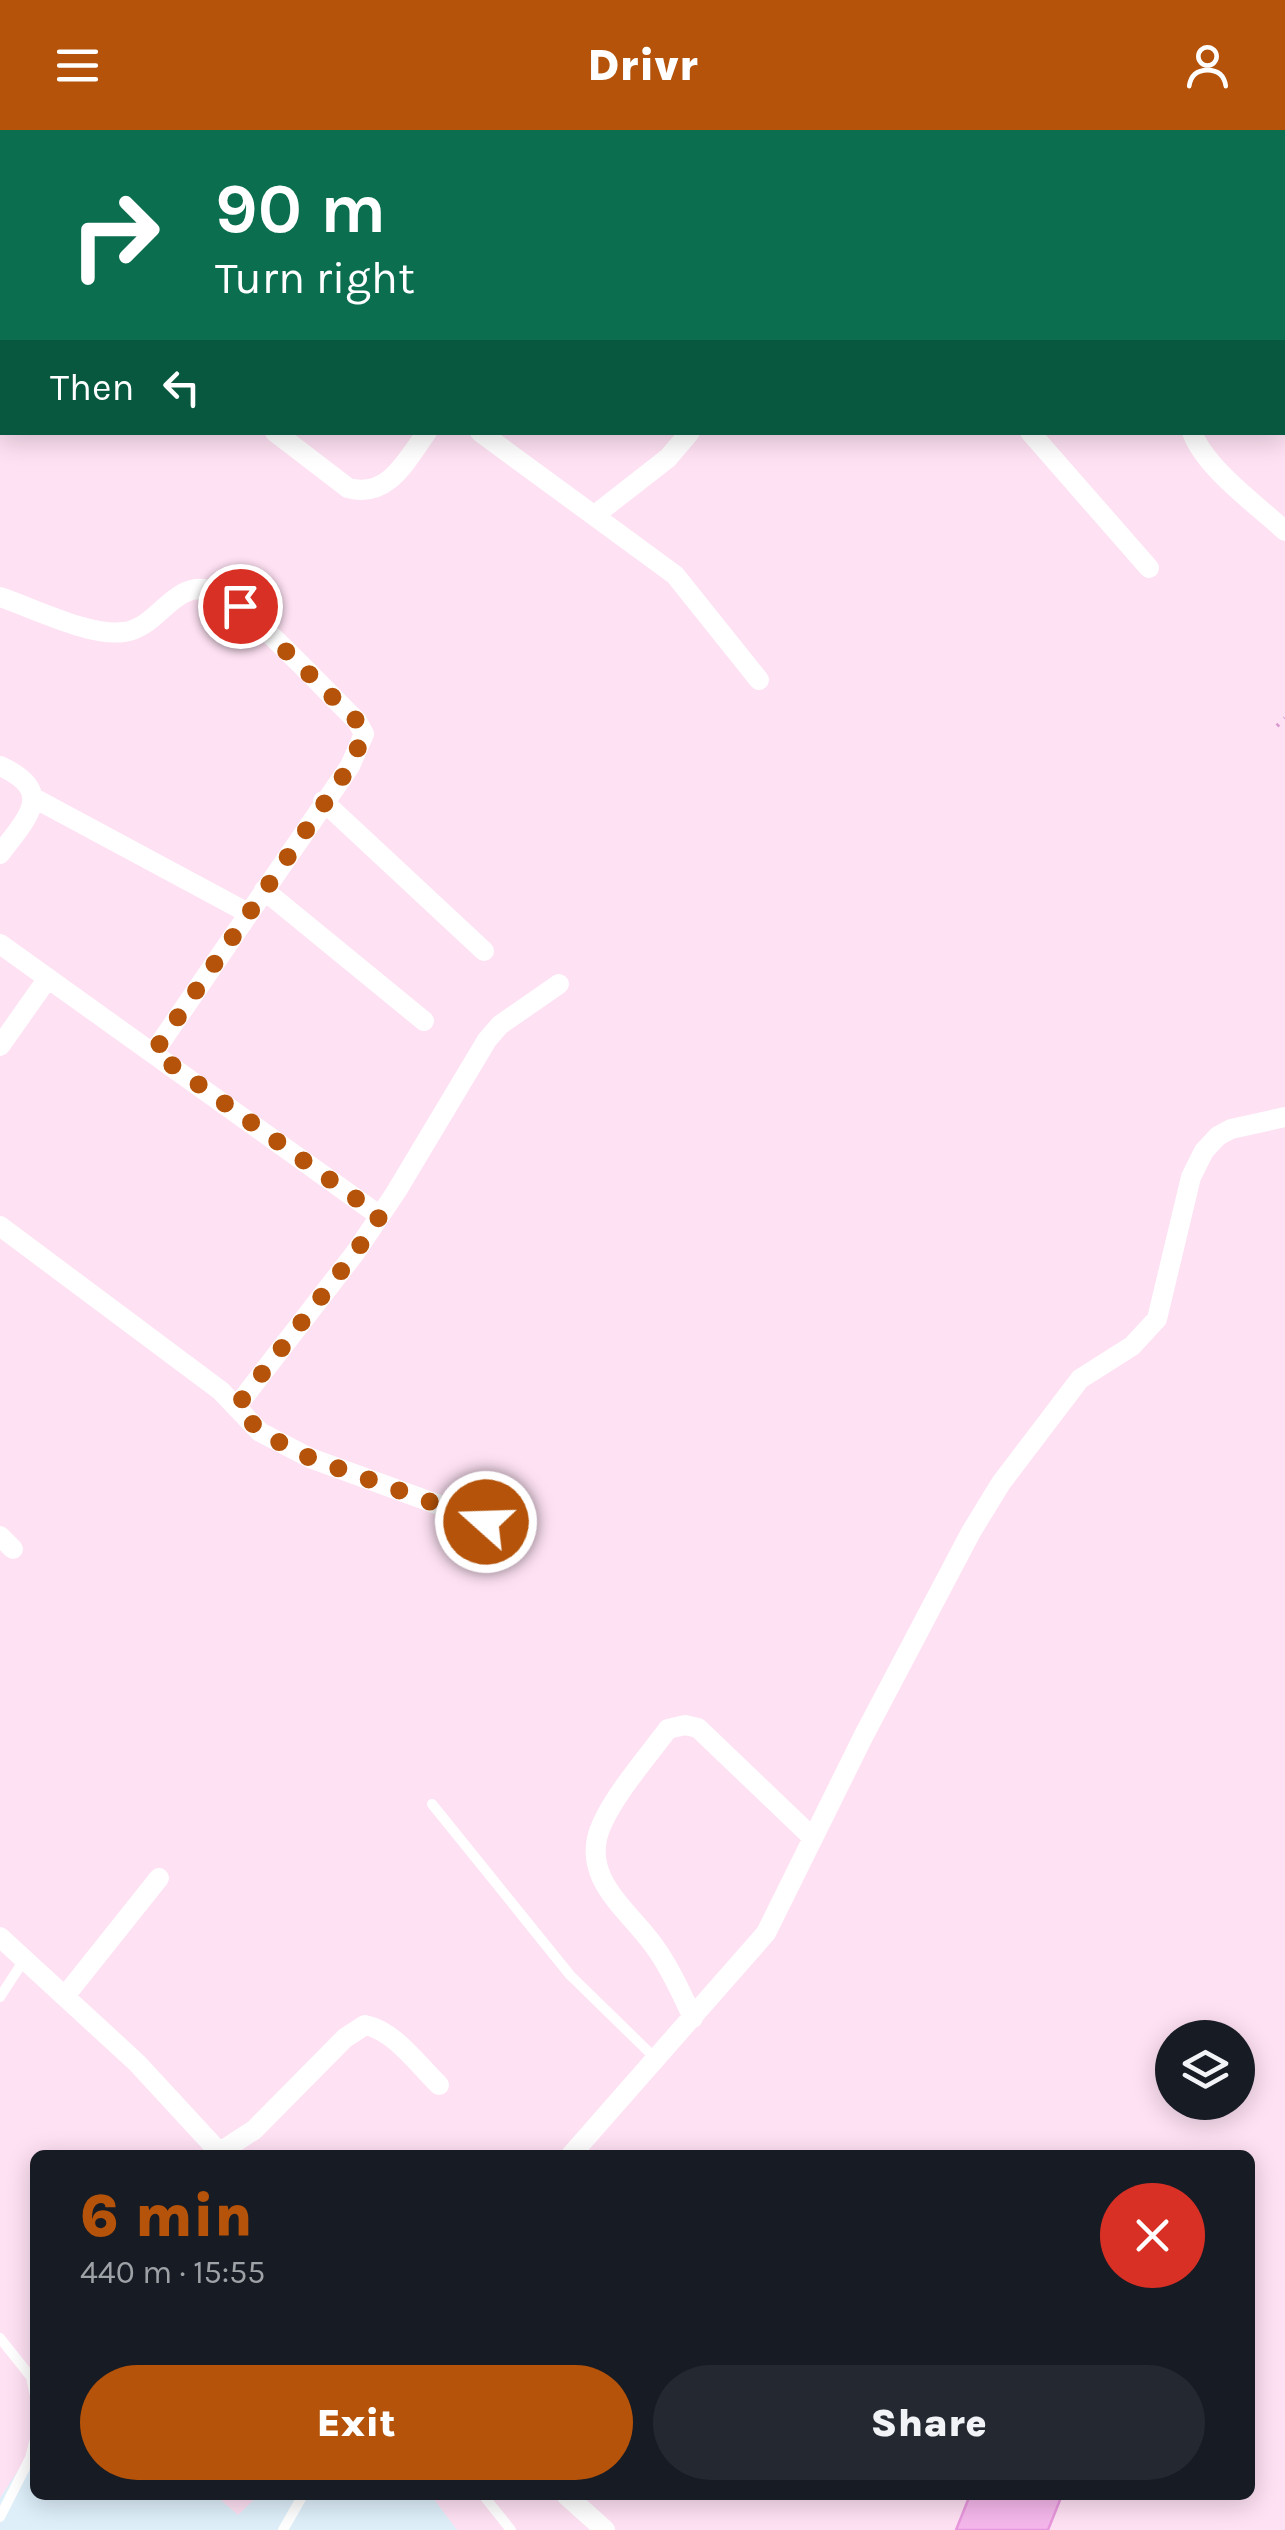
<!DOCTYPE html>
<meta charset="utf-8">
<style>
:root{--surface:#171b24;--page:#242831;--text:#f1f3f6;--muted:#9ea1a6;--accent:#b45309}
body{margin:0;font-family:Karla,sans-serif;background:var(--page);color:var(--text);height:100vh;display:flex;flex-direction:column;font-size:38px;white-space:nowrap}
*{box-sizing:border-box;margin:0}
p{font-size:32px;color:var(--muted)}
.icon{flex:none;width:55px;height:55px;fill:none;stroke:currentColor;stroke-width:2;stroke-linecap:round;stroke-linejoin:round}
.map{position:relative;flex:1;overflow:hidden}
.drawer{position:absolute;left:30px;top:2020px;width:1225px;height:350px;display:flex;flex-direction:column;background:var(--surface);border-radius:15px;box-shadow:0 5px 25px #0003}
.drawer>*{flex:none}
.hud{position:absolute;left:0px;top:0px;width:1285px;height:305px;box-shadow:0 5px 25px #0003;background:#0b6e4f;color:#fff;overflow:hidden}
.buttons{position:absolute;left:1155px;top:1890px;display:grid;gap:20px}
.buttons a{display:grid;place-items:center;width:100px;height:100px;border-radius:50%;background:var(--surface);box-shadow:0 5px 25px #0003;font-size:50px}
.pin{position:absolute;display:grid;place-items:center;width:85px;height:85px;color:#fff;margin:-42px;border:5px solid #fff;border-radius:50%;box-shadow:0 2px 10px #0007}
.me{position:absolute;width:110px;margin:-55px;rotate:290deg;stroke-linejoin:round;filter:drop-shadow(0 0 8px #0008)}
.turn{display:flex;align-items:center;gap:35px;height:210px;padding:0 50px;font-size:45px}
.turn .icon{width:130px;height:130px;stroke-width:2.5}
.turn b{display:block;font-size:70px;line-height:85px}
.then{display:flex;align-items:center;height:95px;padding:0 50px;background:#0003;gap:20px;font-size:38px}
.round{display:grid;place-items:center;flex:none;width:105px;height:105px;border-radius:52px;background:var(--page)}
.overview{display:flex;align-items:center;justify-content:space-between;height:170px;padding:0 50px}
h1{font-size:60px;font-weight:800;line-height:75px;color:var(--accent)}
.action{display:flex;gap:20px;margin-top:auto;padding:20px 50px}
.action a{flex:1;height:115px;border-radius:60px;background:var(--accent);color:#fff;font-size:40px;font-weight:800;line-height:115px;text-align:center}
.action a+a{background:var(--page);color:var(--text)}
header{display:flex;justify-content:space-between;align-items:center;height:130px;padding:0 50px;background:var(--accent);color:#fff;font-size:45px;font-weight:800}
.map>svg:first-child{display:block}
</style>
<header><svg class="icon" aria-label="menu" viewBox="0 0 24 24"><path d="M4 6h16M4 12h16M4 18h16"/></svg>Drivr<svg class="icon" aria-label="person" viewBox="0 0 24 24"><circle cx="12" cy="8" r="4"/><path d="M4 21q1-7 8-7t8 7"/></svg></header>
<div class="map">
<svg width="1285" height="2400" viewBox="0 0 1285 2400">
<rect width="100%" height="100%" fill="#fee1f3"/>
<path fill="#deeffa" d="M35,2315V2365H215L238,2385L259,2365H431L457,2400H0V2368Z"/>
<path fill="#f5b7eb" stroke="#e896dd" stroke-width="2.5" d="M970,2365H1062L1048,2400H956Z"/>
<g fill="none" stroke-linecap="round" stroke-linejoin="round">
<path stroke="#da9ad0" stroke-width="4" stroke-dasharray="2.5 8" stroke-linecap="butt" d="M1277,596L1285,588"/>
<path stroke="#fff" stroke-width="10" d="M432,1674L570,1845L655,1928
M0,1867L24,1830
M0,2208L31,2247L35,2266
M483,2365L511,2400
M0,2387L30,2328L35,2309
M283,2400L303,2365"/>
<path stroke="#fff" stroke-width="20" d="M761,0L762,2
M92,2L93,0
M427,2L429,0
M1185,2V0
M0,131L2,132
M0,249L2,242
M275,302L348,358C388,369 406,331 427,302
M480,302L675,445L759,550
M1030,302L1149,438
M1192,302C1205,338 1257,375 1285,401
M595,385L668,328L690,302
M0,467C33,478 90,507 124,502C158,498 173,451 209,460C242,468 327,563 357,591L364,604L350,636L154,922
M0,636C56,661 28,687 0,724
M34,668L248,783
M323,671L484,821
M264,760L424,891
M0,814L380,1086
M0,916L48,848
M0,1096L221,1261L260,1302L310,1328L486,1392
M237,1276L355,1123L396,1062L487,910L500,895L559,854
M0,1406L13,1419
M0,1807L137,1933L222,2025
M65,1866L159,1748
M693,1888C682,1865 672,1841 657,1820C631,1781 577,1748 602,1694C616,1663 647,1627 668,1599L685,1595L698,1598L813,1708
M220,2022L254,2000L345,1908L365,1895C395,1901 418,1935 439,1955
M571,2025L766,1803L864,1605L971,1402L1001,1353L1080,1249L1132,1216L1157,1189L1191,1047L1204,1021L1218,1006L1231,999L1285,987
M566,2365L605,2400"/>
</g>
<g fill="none" stroke-linecap="round" stroke-linejoin="round">
<path stroke="#b45309" stroke-width="18" stroke-dasharray="0 32.4" d="M240,476L357,591L364,604L350,636L154,922L380,1086L355,1123L237,1276L260,1302L310,1328L486,1392"/>
</g>
</svg>
<div class="buttons">
<a><svg class="icon" aria-label="layers" viewBox="0 0 24 24"><path d="M12 4l9 5-9 5-9-5zM3 14l9 5 9-5"/></svg></a>
</div>
<div class="pin" style="left:240px;top:476px;background:#d93025"><svg class="icon" aria-label="arrive" viewBox="0 0 24 24"><path d="M6 21V4h12l-3 4 3 4H6"/></svg></div>
<svg class="me" style="left:486px;top:1392px" viewBox="-20 -20 40 40"><circle r="17" fill="#b45309" stroke="#fff" stroke-width="3"/><path d="M0-11L8 9 0 5-8 9z" fill="#fff"/></svg>
<div class="hud">
<div class="turn"><svg class="icon" aria-label="right" viewBox="0 0 24 24"><path d="M7 20v-9h11M14 6l5 5-5 5"/></svg><div><b>90 m</b>Turn right</div></div>
<div class="then">Then<svg class="icon" aria-label="left" viewBox="0 0 24 24"><path d="M17 20v-9H6M10 6l-5 5 5 5"/></svg></div>
</div>
<section class="drawer">
<div class="overview"><div><h1>6 min</h1><p>440 m · 15:55</p></div><a class="round" style="background:#d93025;color:#fff"><svg class="icon" aria-label="close" viewBox="0 0 24 24"><path d="M6 6l12 12M18 6L6 18"/></svg></a></div>
<div class="action"><a>Exit</a><a>Share</a></div>
</section>
</div>
